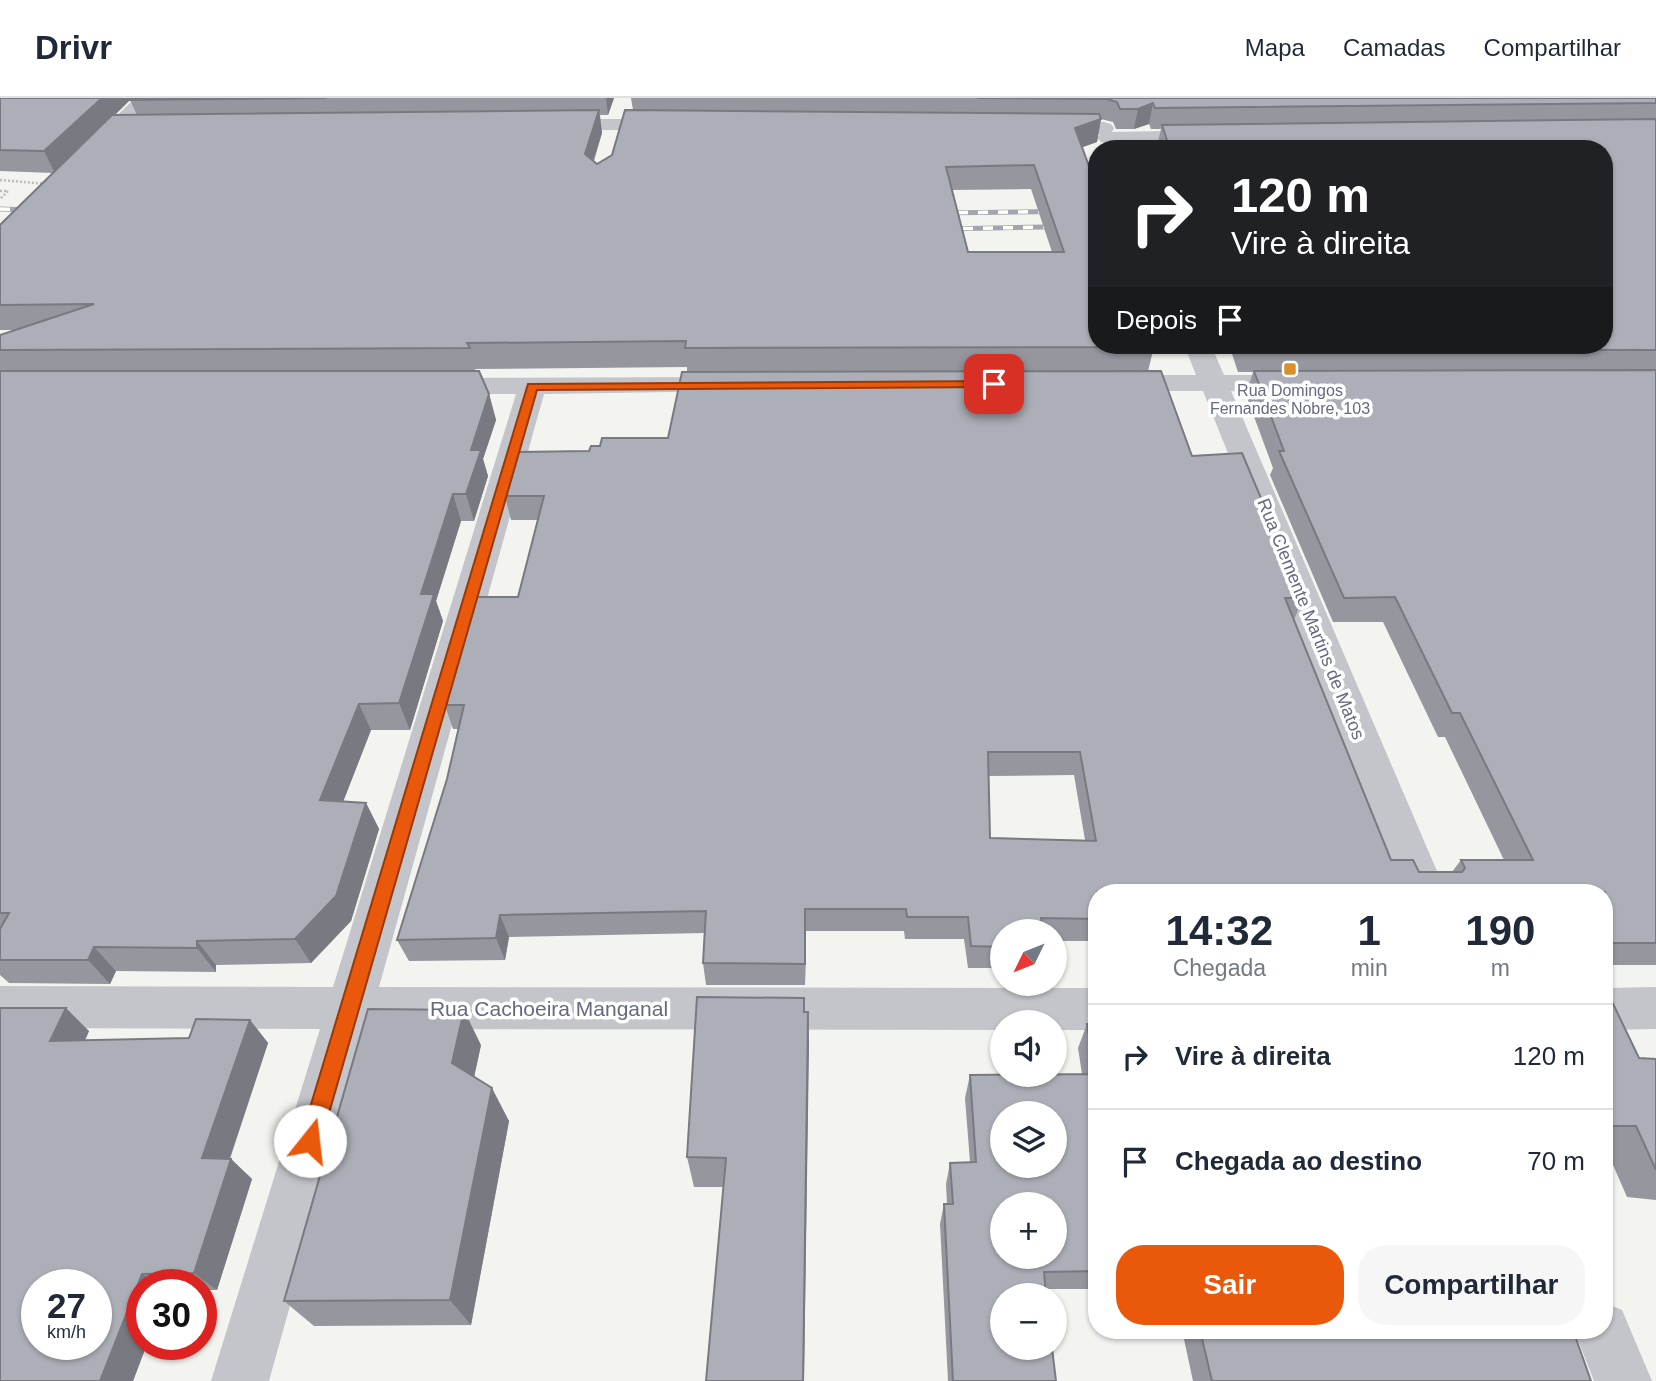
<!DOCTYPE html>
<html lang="pt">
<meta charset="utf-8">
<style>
:root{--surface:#fff;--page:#f6f6f7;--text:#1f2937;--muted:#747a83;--line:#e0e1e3;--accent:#ea580c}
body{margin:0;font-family:Helvetica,sans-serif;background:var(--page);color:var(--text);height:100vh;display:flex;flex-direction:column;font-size:26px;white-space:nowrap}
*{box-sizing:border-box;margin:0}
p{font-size:23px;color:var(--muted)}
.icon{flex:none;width:38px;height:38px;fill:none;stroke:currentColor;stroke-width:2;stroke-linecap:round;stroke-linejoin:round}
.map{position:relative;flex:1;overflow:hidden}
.panel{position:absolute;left:1088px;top:786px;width:525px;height:455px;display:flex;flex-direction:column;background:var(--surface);border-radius:28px;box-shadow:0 2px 5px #0004}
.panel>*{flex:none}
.top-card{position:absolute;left:1088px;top:42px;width:525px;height:214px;border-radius:28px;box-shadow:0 2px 5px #0004;background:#202124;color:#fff;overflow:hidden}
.needle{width:46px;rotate:227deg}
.tools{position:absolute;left:990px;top:821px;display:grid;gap:14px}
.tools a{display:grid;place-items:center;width:77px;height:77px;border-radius:50%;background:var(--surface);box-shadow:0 2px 5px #0004;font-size:35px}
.speed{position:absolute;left:21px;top:1171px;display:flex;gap:14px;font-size:35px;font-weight:700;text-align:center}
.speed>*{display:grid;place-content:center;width:91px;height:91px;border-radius:50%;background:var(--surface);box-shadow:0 2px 5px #0004;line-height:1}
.speed small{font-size:18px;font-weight:400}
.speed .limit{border:10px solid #d22;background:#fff;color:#111}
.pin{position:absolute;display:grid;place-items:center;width:60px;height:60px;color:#fff;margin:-30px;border-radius:14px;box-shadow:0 4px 10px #0006}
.me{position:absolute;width:77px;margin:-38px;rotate:16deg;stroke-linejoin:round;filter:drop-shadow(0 0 5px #0008)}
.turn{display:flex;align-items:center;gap:24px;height:147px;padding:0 28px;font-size:32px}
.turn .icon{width:91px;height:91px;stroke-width:2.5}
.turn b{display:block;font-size:49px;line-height:60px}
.then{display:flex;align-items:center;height:66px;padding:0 28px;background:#0003;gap:14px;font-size:26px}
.eta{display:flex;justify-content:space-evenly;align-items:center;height:119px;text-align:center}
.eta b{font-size:42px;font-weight:700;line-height:49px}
.cta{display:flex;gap:14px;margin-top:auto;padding:14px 28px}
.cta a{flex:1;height:80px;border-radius:28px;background:var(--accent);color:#fff;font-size:28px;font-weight:700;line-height:80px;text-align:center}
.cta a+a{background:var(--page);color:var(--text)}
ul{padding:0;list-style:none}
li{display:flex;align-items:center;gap:21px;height:105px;padding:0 28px;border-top:2px solid var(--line)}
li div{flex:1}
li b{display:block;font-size:26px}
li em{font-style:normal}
header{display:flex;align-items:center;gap:42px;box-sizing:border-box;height:98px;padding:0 35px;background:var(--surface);border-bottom:2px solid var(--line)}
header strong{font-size:33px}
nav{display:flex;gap:38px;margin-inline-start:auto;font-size:24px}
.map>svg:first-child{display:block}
</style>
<header>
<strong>Drivr</strong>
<nav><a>Mapa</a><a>Camadas</a><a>Compartilhar</a></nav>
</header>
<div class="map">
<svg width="1656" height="1283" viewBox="0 0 1656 1283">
<rect width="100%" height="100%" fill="#f3f4f0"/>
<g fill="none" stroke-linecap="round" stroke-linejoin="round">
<path stroke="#bbbcbf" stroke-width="2.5" stroke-dasharray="2 2" stroke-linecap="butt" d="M0,82L48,86
M0,93H8L0,101"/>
<path fill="#c4c5ca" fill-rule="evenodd" d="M135,0H156L101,59H85L82,54L85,49Z
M549,21H674L684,27L674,33L542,31L539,27Z
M1046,23L1104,24L1111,26L1114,30L1112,34L1211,32L1221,38L1211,44L1108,46L1101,44L1097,40L1100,36L1039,33L1036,29Z
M1184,247H1211L1224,277H1303L1313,279L1317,285L1313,291L1303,293H1231L1446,794H1404L1203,293H1115L1105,291L1101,285L1105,279L1115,277H1196Z
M729,279L739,281L743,287L739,293L544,296L379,889L1097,890V932H1055V924H1003V932L367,931L269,1283H211L320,931L0,930V888L333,889L516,296H433L423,294L419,288L423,282L433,280Z
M1656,889V931L1605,932V890Z
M1605,1205L1622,1212L1652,1283H1594L1574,1232H1605Z"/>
<defs>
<path id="rail" d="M0,111L35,112
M938,115L1097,113
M943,131L1097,128"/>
</defs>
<use href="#rail" stroke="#a4a6ae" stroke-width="5"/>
<use href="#rail" stroke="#fff" stroke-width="3.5" stroke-dasharray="10" stroke-linecap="butt"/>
</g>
<path fill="#95969e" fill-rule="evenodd" d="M0,0H614L608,17H600L602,35L594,63L597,66L612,57L633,12L631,0H1656V867H1605V794H1097V843H1055V833H1003V870H968L964,841H905L904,833H806L805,887H706L703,865L704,835L509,839L505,862L409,863L397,842L447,681L458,631H453L445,607L518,499L538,422H511L505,398L600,348L668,340L687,274V269L475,271L489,296L496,322L483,361L488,378L474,423H461L436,503L443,523L410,632H371L343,704L366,705L379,731L351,823L311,865L216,867V874L116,873L110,886L9,885L0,877V237L14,232H0V127L53,75L0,73ZM132,0L130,2L137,17H115ZM1101,21L1113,24L1116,31H1134L1149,26L1151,31H1161L1157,48L1158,51H1605V247H1229L1238,274H1253L1246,297L1273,370L1270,377L1333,524H1383L1438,639H1445L1504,762H1461L1452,774H1419L1391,762L1294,522L1303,500L1192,358L1148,273L1154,249L1082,49L1097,44ZM1031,91L1052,154H968L952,92ZM1074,677L1085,742L990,740L989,678Z
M1605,889L1639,960L1656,961V1102L1627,1099L1606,1051H1605Z
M0,910L89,933L85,942L189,940L250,922L268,945L230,1061H231L252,1081L217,1192H201V1186H142V1246H147L133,1283Z
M804,914H808L809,948L724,1089H694L687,1059Z
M1087,926H1097V1191H1046L1056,1283H948L940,1126L944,1106H947L946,1086L950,1065L970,1064L965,1000L970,977L1082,976L1078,950Z
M481,947L474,979L509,1023L471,1227L314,1228L284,1203Z
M1182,1232H1573L1591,1283H1193Z"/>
<path fill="#797a81" d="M102,0H132L55,75L44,53Z
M606,0H614L608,17Z
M1153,5L1149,26L1134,31L1138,11Z
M599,12L602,35L588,79L585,56Z
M1101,21L1097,44L1072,53L1075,30Z
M489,296L496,322L483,361L488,378L474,423L466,396L471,352Z
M453,396L461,423L436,503L443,523L410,632L399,605L421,496Z
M359,606L371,632L334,727L320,702Z
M366,705L379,731L351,823L311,865L295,841Z
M805,811L806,833L805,887Z
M500,817L509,839L505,862L496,840Z
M197,843L216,867V874L197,850Z
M94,849L116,873L110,886L88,862Z
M66,910L89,933L75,965L50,943Z
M464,912L481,947L470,998L452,965Z
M808,914L809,948L804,1283H803Z
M250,922L268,945L223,1080L202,1060Z
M492,990L509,1023L471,1227L450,1202Z
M231,1061L252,1081L217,1192L194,1175Z
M142,1176L158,1186H142V1246H147L133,1283H100Z"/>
<path fill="#adafb8" stroke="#797a81" stroke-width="2" fill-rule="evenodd" d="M0,0H102L44,53L0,52Z
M132,0H327L130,2Z
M977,0H1656V5L1155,10L1153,5L1138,11H1120L1117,4L1107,1Z
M599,12L585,56L597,66L612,57L625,12L1099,16L1101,21L1075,30L1097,90V247H1153L1154,249L685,250L686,243L467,245L470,250L0,252V237L94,206L0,207V127L112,17ZM1034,67L1064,154H968L946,69Z
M1656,21V252L1246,251L1244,247H1605V51H1170L1162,27Z
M1656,272V845H1605V794H1097V821L1041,820L1043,833H1003V849L971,848L968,819H907L906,811H805V866L703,865L706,813L500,817L496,840L397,842L447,681L464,607H445L476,499H518L544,398H505L518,354L589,353L591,348H600L602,340H668L682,274L1161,273L1192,358L1242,355L1303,500H1285L1391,762H1413L1419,774H1462L1465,770L1461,762H1533L1460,615H1452L1395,499L1344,500L1279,353H1284L1254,273ZM988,654H1080L1096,743L990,740Z
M0,273H479L489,296L471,352H481L466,396H453L421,496H434L399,605L359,606L320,702L366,705L336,798L295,841L197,843V850L94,849L88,862H0V831L9,815H0Z
M1605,889L1639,960L1656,961V1072L1636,1028H1605Z
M697,899L804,900V914H808L803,1283H706L726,1060L687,1059Z
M0,910H66L50,943L189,940L196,921L250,922L202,1060L231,1061L194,1175L142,1176L100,1283H0ZM37,1186H96V1246H37Z
M368,911L464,912L452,965L492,990L450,1202L284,1203Z
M1087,926H1097V1173L1044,1174L1046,1197H1003V1250H1052L1056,1283H953L944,1106H953L950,1065L976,1064L970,977L1095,976ZM1003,1015H1055V1068H1003ZM1003,1106H1055V1158H1003Z
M1200,1232H1573L1591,1283H1212Z"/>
<path fill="#ea580c" stroke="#983908" stroke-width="2" d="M994,283L1000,286L998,289L537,292L321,1043L318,1050L310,1053L303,1050L300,1043L528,286Z"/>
<rect fill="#d7902d" stroke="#fff" stroke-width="2.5" x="1283" y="264" width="14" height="14" rx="3.5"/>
<g text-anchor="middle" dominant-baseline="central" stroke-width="7" stroke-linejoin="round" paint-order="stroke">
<g font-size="16" fill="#656a80" stroke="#fff">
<text x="1290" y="292">Rua Domingos<tspan x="1290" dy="18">Fernandes Nobre, 103</tspan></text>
</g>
<g font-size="18" fill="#656a80" stroke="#fff">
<text transform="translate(1311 521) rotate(68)">Rua Clemente Martins de Matos</text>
</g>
<g font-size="21" fill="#656a80" stroke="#fff">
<text x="549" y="910">Rua Cachoeira Manganal</text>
</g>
</g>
</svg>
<div class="tools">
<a><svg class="needle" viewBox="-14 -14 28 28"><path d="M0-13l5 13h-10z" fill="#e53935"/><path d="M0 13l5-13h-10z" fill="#747a83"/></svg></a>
<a><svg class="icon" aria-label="sound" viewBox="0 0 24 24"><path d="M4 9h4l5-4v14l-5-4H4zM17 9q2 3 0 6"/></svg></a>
<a><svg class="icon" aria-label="layers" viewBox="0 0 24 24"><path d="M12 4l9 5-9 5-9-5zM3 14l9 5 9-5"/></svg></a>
<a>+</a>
<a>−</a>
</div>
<div class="speed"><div>27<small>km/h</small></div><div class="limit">30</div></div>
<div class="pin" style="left:994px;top:286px;background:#d93025"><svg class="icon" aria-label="arrive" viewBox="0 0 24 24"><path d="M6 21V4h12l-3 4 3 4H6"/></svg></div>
<svg class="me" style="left:310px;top:1043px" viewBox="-20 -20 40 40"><circle r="19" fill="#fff"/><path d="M0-13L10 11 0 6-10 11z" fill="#ea580c"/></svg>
<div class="top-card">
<div class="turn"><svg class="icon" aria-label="right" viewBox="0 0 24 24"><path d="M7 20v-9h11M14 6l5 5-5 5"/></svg><div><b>120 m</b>Vire à direita</div></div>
<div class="then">Depois<svg class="icon" aria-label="arrive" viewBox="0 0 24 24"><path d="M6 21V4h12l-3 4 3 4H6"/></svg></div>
</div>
<section class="panel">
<div class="eta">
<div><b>14:32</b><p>Chegada</p></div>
<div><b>1</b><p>min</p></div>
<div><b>190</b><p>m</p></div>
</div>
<ul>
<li><svg class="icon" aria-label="right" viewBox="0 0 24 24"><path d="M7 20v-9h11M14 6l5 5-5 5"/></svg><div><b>Vire à direita</b></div><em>120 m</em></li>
<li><svg class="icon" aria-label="arrive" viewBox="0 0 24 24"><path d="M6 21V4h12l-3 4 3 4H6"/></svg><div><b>Chegada ao destino</b></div><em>70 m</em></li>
</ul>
<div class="cta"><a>Sair</a><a>Compartilhar</a></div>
</section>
</div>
